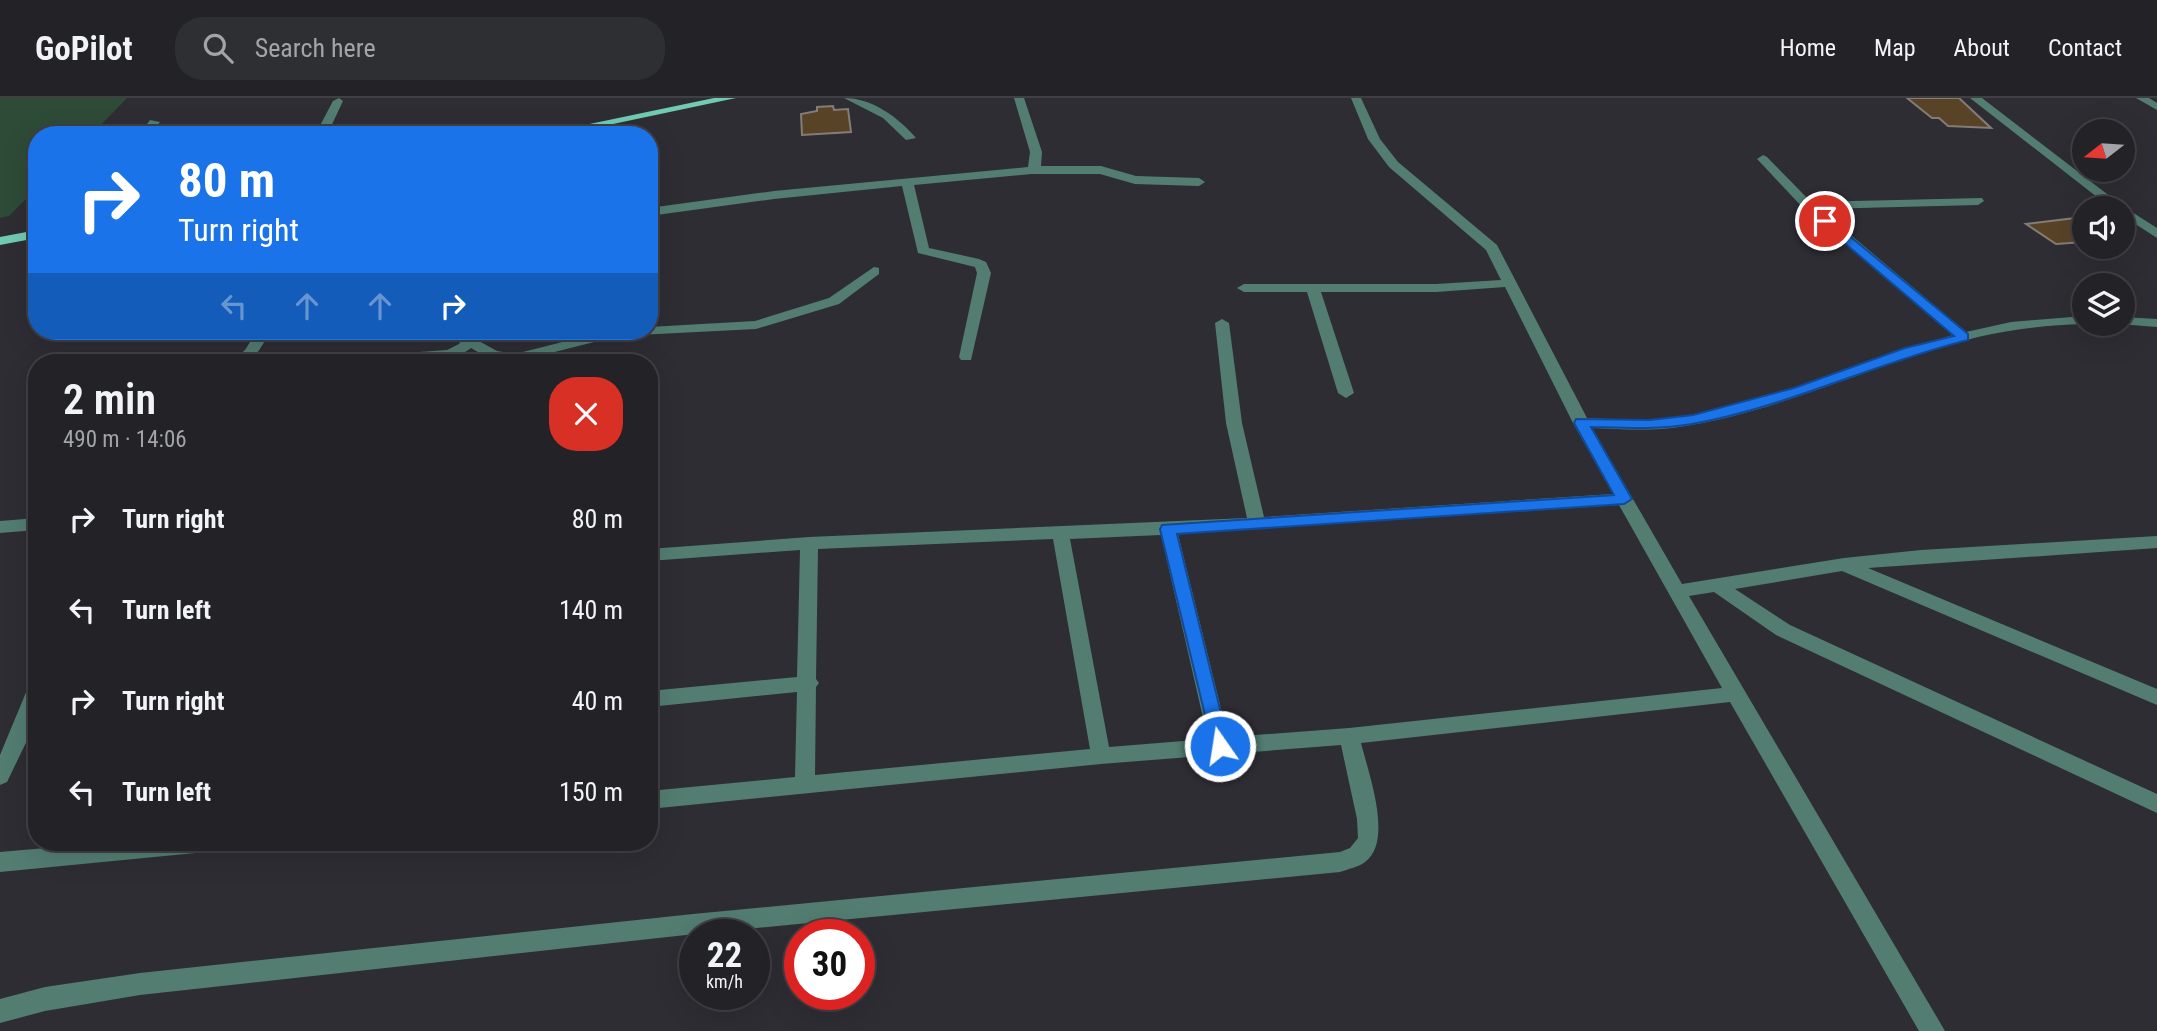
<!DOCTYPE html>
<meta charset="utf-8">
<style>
:root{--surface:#222227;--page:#2e2f33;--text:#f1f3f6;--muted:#a2a4a7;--line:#3f3f44}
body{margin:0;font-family:"Roboto Condensed",sans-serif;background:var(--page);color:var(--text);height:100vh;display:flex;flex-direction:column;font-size:26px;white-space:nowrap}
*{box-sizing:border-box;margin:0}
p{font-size:23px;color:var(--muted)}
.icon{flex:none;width:38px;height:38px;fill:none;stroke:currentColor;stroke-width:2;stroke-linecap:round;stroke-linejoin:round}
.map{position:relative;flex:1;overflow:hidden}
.details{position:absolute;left:28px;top:256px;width:630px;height:497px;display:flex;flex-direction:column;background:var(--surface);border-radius:28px;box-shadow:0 7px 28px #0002,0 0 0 2px var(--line)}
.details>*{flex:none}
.banner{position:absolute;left:28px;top:28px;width:630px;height:214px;border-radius:28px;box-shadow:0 7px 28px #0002,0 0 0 2px var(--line);background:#1a73e8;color:#fff;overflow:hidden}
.needle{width:46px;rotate:253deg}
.controls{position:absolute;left:2072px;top:21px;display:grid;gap:14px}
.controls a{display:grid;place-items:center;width:63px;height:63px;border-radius:50%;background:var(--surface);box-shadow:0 7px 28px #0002,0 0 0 2px var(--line);font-size:35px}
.speed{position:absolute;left:679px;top:821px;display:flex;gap:14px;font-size:35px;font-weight:700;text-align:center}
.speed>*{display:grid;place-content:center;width:91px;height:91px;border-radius:50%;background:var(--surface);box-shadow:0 7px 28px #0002,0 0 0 2px var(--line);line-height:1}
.speed small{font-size:18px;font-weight:400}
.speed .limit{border:10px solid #d22;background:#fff;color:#111}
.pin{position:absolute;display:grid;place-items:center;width:60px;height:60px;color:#fff;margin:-30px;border:4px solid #fff;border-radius:50%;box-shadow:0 2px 7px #0007}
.me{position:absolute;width:77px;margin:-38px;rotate:347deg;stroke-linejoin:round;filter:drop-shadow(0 0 5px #0008)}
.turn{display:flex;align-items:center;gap:24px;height:147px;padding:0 35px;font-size:32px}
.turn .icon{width:91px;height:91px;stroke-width:2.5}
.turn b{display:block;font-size:49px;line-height:60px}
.lanes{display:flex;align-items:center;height:66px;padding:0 35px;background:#0003;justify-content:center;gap:35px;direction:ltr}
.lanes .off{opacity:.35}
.round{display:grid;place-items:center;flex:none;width:74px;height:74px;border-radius:28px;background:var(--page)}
.headline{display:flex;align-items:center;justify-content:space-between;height:119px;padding:0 35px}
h1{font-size:42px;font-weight:600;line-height:52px}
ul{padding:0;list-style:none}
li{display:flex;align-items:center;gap:21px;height:91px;padding:0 35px}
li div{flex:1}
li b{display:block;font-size:26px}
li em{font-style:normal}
header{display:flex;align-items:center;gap:42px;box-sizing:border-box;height:98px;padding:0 35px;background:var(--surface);border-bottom:2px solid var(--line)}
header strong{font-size:33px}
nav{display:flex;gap:38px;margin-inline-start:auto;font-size:24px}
.search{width:490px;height:63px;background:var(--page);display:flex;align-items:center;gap:18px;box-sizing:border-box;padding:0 24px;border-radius:28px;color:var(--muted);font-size:26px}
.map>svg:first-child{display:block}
</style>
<header>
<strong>GoPilot</strong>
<div class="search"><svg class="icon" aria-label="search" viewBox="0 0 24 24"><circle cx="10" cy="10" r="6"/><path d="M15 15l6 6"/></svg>Search here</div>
<nav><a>Home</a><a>Map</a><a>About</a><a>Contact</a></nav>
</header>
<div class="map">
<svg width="2157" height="933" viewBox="0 0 2157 933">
<rect width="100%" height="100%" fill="#2e2d34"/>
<path fill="#2e4b38" d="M0,0H127L91,37H37V90L9,118L0,120Z"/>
<path fill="#584327" stroke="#847d76" stroke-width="2" d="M1907,0H1959L1991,30L1948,28L1939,20H1932Z
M833,8L834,12L848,11L851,34L802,37L801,16L817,13V9Z
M2084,119V144L2056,146L2026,126Z"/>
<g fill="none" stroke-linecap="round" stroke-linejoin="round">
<path fill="#537d71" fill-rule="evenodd" d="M339,0L343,3L327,37H315L333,3Z
M844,0C872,0 898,19 916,40L906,42L883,20Z
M1014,0H1024L1042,54L1041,68H1101L1136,78L1199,80L1205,84L1199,88L1135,86L1100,76H1031L914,87L929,150L979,161L986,164L991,175L971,262H961L959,259L977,175L975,169L918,155L902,88L774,101L649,118V110L774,93L1028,69L1030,54Z
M1351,0H1361L1380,41L1398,64L1497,147L1587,320C1615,321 1644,324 1672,320C1770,308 1859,263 1953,237L1804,111L1759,63L1757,61L1763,57L1767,59L1811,104L1982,100L1984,103L1978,107L1820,111L1966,234L2011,224L2084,218V226C2048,227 2013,231 1978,239C1875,264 1779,316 1672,330C1645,333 1619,331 1592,330L1682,486L1844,460L1921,452L2157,438V450L1868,470L2157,591V607L1842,473L1735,491L1790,527L2157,696V715L1776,537L1714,494L1689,498L1945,933H1919L1730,604L1361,645C1368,674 1394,743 1365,764C1359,769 1348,771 1340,774L695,836L140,897L45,913L0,925V901L45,889L140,875L693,816L1340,754L1350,750L1358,740L1357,721L1341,647L1101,666L649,711V693L795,679L797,594L649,609V593L797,579L800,452L649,463V451L809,439L1247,420L1226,325L1215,225L1222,221L1229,225L1242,325L1264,419L1613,396L1573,325L1505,189L1436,194H1321L1354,295L1346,300L1338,295L1307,194H1244L1237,190L1244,186H1436L1501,182L1486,152L1389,69L1368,41ZM1619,407L1722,590L1349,630L1228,639L1178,436ZM1161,437L1208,641L1109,649L1070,441ZM1053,441L1090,651L815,677L816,589L819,585L816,581L818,451Z
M1970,0H1982L2124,109L2157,130V140L2123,118V110H2111Z
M2136,0H2149L2157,5V12Z
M150,22L160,24L150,37H139Z
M874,169L879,170V176L839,206L756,231L618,238L515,264L488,260L471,250C449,269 360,265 330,264L337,260L447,252L459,246L467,233H481L477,242L497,253L515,256L606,233H649V229L755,223L829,200Z
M2123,219L2157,221V229L2118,226H2123Z
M257,233H271C258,253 257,264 231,264L245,252Z
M37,420V432L0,435V423Z
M37,584V620L34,628L7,684L0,687V657L27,592L30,587Z
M115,744H227L224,751L216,753L0,774V754Z"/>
<path fill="#71cbb3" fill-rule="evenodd" d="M714,0H736L561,37H537Z
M37,132V140L0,147V139Z"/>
</g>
<path fill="#1a73e8" stroke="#114b97" stroke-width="2" d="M1821,121H1829L1968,236V242C1875,265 1787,309 1692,326C1658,332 1625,330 1591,329L1632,401L1624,406L1177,436L1229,648L1227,654L1220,656L1214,654L1160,431L1162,427L1614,397L1574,325L1576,321L1650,322L1693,317L1794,290L1905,250L1954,238L1821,125Z"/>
</svg>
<div class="controls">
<a><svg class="needle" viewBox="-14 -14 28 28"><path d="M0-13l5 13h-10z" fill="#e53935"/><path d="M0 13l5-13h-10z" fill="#a2a4a7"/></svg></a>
<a><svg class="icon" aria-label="sound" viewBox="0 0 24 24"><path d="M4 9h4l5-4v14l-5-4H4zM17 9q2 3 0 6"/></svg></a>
<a><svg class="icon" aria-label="layers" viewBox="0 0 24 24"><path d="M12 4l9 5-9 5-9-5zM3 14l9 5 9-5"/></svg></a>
</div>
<div class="speed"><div>22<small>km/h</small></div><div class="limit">30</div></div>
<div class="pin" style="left:1825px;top:123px;background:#d93025"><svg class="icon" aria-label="arrive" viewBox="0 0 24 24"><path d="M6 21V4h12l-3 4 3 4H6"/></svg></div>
<svg class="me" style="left:1220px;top:648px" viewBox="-20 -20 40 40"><circle r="17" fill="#1a73e8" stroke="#fff" stroke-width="3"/><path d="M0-11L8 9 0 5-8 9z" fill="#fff"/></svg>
<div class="banner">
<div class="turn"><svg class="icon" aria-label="right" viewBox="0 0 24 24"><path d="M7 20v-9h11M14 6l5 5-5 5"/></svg><div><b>80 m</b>Turn right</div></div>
<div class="lanes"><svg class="icon off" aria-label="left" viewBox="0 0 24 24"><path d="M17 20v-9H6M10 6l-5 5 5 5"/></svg><svg class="icon off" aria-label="ahead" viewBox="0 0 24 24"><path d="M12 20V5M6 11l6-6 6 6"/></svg><svg class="icon off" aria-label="ahead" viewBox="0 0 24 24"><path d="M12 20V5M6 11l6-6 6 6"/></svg><svg class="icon" aria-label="right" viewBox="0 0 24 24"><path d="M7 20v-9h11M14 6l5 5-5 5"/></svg></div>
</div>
<section class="details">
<div class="headline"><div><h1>2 min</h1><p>490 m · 14:06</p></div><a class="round" style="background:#d93025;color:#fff"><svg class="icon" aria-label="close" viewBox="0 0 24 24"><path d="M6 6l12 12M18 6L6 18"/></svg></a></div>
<ul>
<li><svg class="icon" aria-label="right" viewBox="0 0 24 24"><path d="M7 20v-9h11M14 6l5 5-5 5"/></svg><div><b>Turn right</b></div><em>80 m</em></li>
<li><svg class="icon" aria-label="left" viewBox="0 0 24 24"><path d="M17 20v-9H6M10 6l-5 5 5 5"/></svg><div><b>Turn left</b></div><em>140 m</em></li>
<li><svg class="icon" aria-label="right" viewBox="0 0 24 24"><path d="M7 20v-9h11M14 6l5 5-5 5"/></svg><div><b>Turn right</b></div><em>40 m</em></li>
<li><svg class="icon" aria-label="left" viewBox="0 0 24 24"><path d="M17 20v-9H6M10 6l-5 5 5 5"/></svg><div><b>Turn left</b></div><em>150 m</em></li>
</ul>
</section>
</div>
